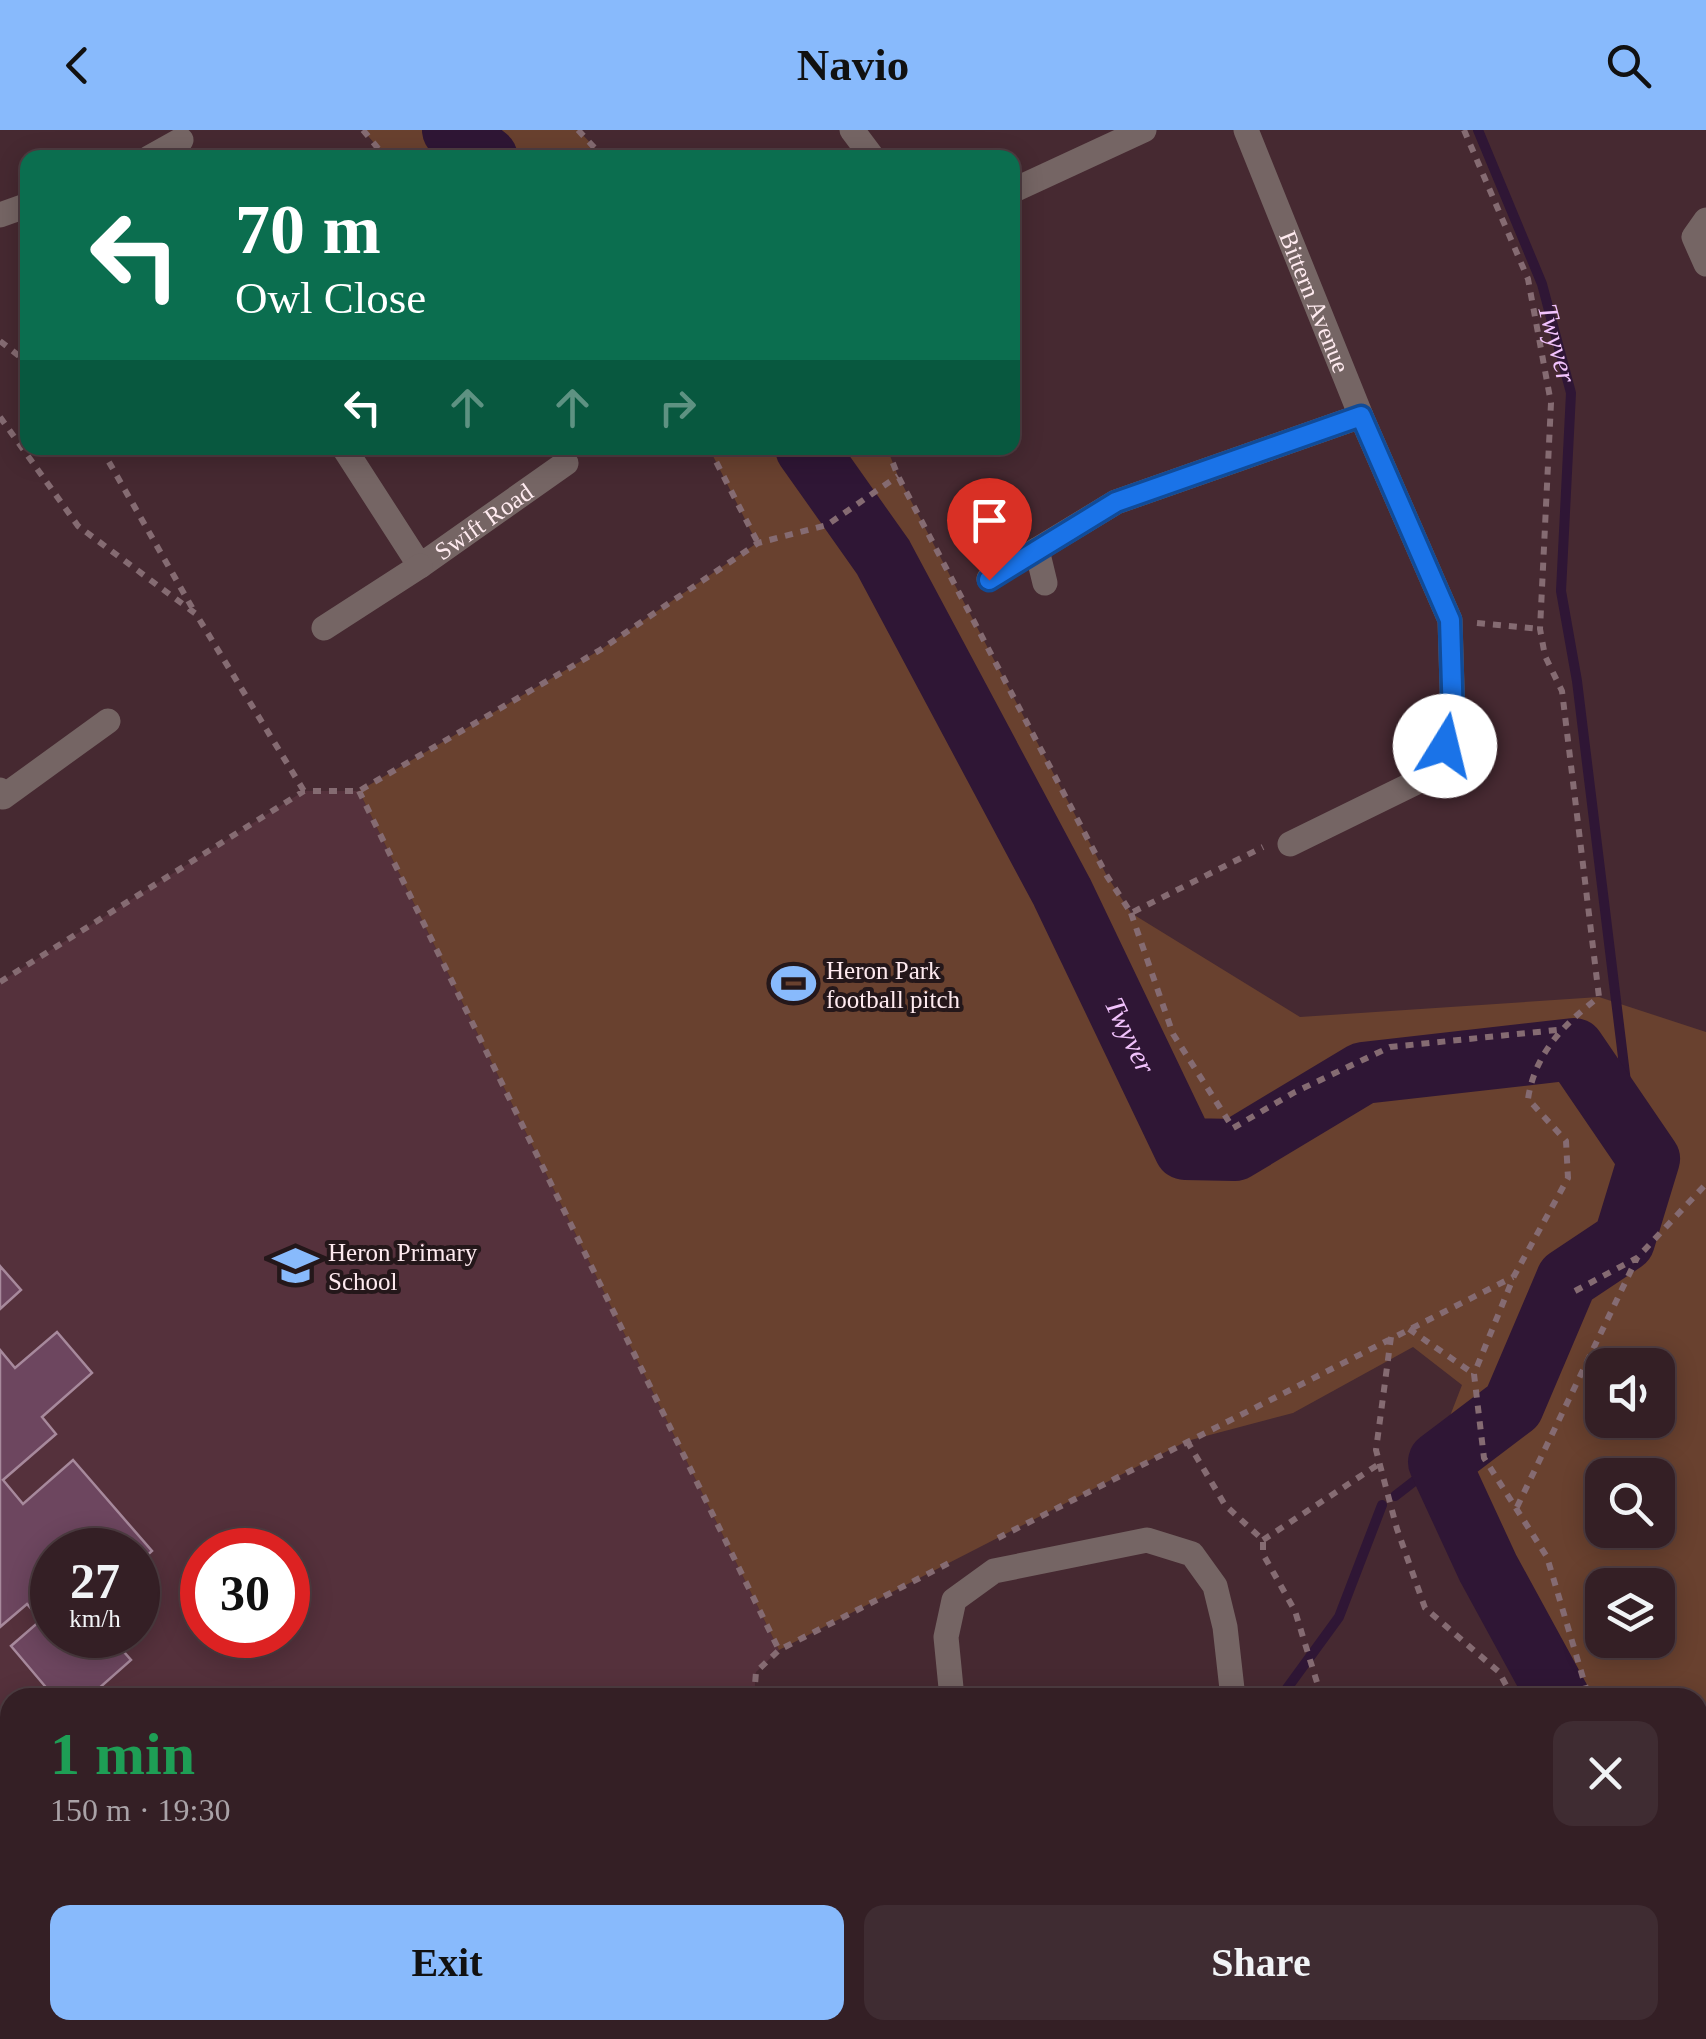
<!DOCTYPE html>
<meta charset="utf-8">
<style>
:root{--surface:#341f25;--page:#3f2c32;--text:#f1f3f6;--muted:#a9a2a7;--line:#4e3d42;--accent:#88bafc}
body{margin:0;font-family:Georgia,serif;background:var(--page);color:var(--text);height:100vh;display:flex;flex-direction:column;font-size:38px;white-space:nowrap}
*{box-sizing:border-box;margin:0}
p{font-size:32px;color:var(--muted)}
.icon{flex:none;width:55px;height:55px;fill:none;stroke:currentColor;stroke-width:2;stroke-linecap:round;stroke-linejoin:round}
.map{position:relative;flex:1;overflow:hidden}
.side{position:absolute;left:0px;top:1558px;width:1708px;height:352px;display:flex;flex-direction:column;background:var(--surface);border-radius:30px 30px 0 0;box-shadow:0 5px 25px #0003,0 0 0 2px var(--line)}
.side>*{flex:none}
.hud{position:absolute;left:20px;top:20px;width:1000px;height:305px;border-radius:20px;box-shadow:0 5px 25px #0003,0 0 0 2px var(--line);background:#0b6e4f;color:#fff;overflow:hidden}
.tools{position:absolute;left:1585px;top:1218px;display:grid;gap:20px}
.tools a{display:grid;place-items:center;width:90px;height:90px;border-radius:20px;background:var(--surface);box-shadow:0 5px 25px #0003,0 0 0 2px var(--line);font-size:50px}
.speed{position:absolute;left:30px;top:1398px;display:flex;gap:20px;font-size:50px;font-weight:700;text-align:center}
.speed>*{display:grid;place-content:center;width:130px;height:130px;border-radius:50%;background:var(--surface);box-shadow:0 5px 25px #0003,0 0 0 2px var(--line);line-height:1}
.speed small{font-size:25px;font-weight:400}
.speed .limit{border:15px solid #d22;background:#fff;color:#111}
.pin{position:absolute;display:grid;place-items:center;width:85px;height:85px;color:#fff;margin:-102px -42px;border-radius:50% 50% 50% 0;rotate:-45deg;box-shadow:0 0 10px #0007}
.pin .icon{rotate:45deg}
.me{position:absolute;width:110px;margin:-55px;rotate:9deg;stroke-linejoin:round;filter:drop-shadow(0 0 8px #0008)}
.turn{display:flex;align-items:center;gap:35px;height:210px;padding:0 50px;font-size:45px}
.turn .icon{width:130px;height:130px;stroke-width:2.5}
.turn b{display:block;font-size:70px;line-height:85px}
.lanes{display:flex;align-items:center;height:95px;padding:0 50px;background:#0003;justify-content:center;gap:50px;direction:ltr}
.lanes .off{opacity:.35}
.round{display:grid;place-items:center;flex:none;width:105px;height:105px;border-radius:20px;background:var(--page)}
.head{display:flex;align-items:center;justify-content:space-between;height:170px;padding:0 50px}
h1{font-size:60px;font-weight:700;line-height:75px;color:#1e9e55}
.button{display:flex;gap:20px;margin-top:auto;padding:20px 50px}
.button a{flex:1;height:115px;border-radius:20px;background:var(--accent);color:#111;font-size:40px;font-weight:700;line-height:115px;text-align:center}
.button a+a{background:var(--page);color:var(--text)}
header{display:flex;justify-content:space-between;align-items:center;height:130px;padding:0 50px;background:var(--accent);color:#111;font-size:45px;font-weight:700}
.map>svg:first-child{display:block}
</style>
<header><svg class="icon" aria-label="back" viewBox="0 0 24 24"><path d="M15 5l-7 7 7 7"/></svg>Navio<svg class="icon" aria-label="search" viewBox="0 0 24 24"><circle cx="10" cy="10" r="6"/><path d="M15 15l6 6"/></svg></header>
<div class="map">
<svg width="1706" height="1909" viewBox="0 0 1706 1909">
<rect width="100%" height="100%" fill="#462931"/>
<path fill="#55313c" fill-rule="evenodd" d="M304,661H359L779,1520L756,1542L754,1567L10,1568V1900H182L170,1909H0V852ZM52,1420H138V1505H52ZM202,1420H288V1505H202Z
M873,1900H955L981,1909H857Z"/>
<path fill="#69412f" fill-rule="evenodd" d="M363,0H578L604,27H386Z
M709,318H887L898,346L1107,746L1131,783L1300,887L1599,867L1706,902V1855L1698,1825V1568L1559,1567L1488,1438L1428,1343L1462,1255L1413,1217L1293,1283L1187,1311L779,1520L359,661L600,520L757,413ZM1658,1235V1290H1602V1235ZM1658,1345V1400H1602V1345ZM1658,1455V1510H1602V1455Z"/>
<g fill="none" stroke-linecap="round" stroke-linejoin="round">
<g stroke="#2f1635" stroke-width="10">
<path id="s1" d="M1478,0L1542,154L1571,263L1561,461L1577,551L1626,952L1649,1029"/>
<path d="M1395,1366L1439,1332"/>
<path d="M1280,1568L1339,1487L1382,1375"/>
</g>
<g stroke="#2f1635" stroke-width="62">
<path d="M453,0L487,28"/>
<path id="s2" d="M806,318L883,427L1062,762L1185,1019L1235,1020L1363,943L1574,919L1649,1029L1624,1111L1567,1149L1513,1276L1439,1332L1488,1438L1559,1568"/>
<path d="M1698,1825L1706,1855"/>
</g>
</g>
<path fill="#6d465f" stroke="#a7899c" stroke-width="2.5" d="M0,1136L21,1160L0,1179Z
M57,1202L92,1243L42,1287L56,1304L3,1350L23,1374L73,1330L152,1421L138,1434V1420H52V1505H109L131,1530L88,1568H55L11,1516L41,1490L27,1474L0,1497V1220L15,1238Z
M1429,1900H1573L1577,1909H1432Z"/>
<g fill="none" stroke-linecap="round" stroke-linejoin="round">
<path stroke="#856b72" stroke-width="6" stroke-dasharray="8 8" stroke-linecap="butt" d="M363,0L386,28
M578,0L604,28
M1464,0L1528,149L1551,273L1540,499L1545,526L1562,561L1599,867C1564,894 1535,923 1528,969L1566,1011L1568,1048L1514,1146L1474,1244L1484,1328L1547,1427L1589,1568
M0,211L28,233
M0,287L78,396L196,484L304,661
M101,318L194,481
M709,318L758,413
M887,318L898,346L1107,746L1131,783L1263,717
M1477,493L1540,499
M359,661L779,1520
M1131,783L1173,904L1233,998L1295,962L1390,917L1557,900
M0,852L304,661H359L600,520L758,413L827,395L898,346
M1575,1161L1637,1128L1706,1054
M1409,1199L1474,1244
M1391,1207L1376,1320L1397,1399L1425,1478L1499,1542L1513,1568
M1187,1311L1225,1375L1263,1410V1424L1295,1481L1319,1559
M1517,1377L1637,1128
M998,1408L1513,1147
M1263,1410L1379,1334
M754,1568L756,1542L779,1520L951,1432
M1698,1728L1706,1765
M955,1900L981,1909
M1248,1900L1300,1909
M1336,1900L1353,1909
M1662,1900L1663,1909
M1177,1909L1237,1900"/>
<g stroke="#756564" stroke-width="25">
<path d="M852,0L873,28"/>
<path id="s3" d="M1246,0L1361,286L1450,490L1453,590L1437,642L1290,714"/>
<path d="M149,28L181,10"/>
<path d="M1012,61L1144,0"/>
<path d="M0,85L28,75"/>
<path d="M1706,90L1694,107L1706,134"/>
<path id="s4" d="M344,318L420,436L566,333"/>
<path d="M1037,420L1045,453"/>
<path d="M989,449L1116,372L1361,286"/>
<path d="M324,498L420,436"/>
<path d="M0,660L3,667L108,591"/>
<path d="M952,1568L946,1507L954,1470L994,1441L1147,1410L1192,1424L1215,1456L1225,1497L1233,1568"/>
<path d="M472,1909L489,1900"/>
</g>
</g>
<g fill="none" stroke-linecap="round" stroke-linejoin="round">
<defs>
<path id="route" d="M989,450L1116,372L1361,286L1450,490L1453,590L1445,616"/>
</defs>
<use href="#route" stroke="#114b97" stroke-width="25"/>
<use href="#route" stroke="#1a73e8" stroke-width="18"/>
</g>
<defs>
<symbol id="stadium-bare" viewBox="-9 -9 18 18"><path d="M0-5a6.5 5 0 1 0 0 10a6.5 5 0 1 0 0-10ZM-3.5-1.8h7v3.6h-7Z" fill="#88bafc" stroke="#24171a" stroke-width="2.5" paint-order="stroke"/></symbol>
<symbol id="school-bare" viewBox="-9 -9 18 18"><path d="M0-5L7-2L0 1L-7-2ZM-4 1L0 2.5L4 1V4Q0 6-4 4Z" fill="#88bafc" stroke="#24171a" stroke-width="2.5" paint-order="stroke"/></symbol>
</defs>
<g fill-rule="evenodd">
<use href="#stadium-bare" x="762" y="822" width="63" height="63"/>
<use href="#school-bare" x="264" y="1104" width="63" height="63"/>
</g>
<g text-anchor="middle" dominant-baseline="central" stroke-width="8" stroke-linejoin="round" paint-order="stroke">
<g font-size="25" fill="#feeaef" stroke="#24171a">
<text stroke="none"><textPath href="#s3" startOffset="185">Bittern Avenue</textPath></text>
<text stroke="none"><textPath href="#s4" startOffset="218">Swift Road</textPath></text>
</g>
<g font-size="25" fill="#feeaef" stroke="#24171a" text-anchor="start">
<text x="826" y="840">Heron Park<tspan x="826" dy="29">football pitch</tspan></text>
<text x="328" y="1122">Heron Primary<tspan x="328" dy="29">School</tspan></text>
</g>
<g font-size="28" font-style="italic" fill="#f2c3fd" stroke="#24171a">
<text stroke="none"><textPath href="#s1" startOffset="228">Twyver</textPath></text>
<text stroke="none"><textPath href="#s2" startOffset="672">Twyver</textPath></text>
</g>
</g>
</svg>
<div class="tools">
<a><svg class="icon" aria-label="sound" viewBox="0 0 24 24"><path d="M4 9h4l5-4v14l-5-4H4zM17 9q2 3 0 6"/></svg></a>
<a><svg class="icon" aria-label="search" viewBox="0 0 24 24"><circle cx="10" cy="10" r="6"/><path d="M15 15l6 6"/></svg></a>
<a><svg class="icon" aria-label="layers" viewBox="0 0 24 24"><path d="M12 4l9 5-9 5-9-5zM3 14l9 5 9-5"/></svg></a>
</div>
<div class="speed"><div>27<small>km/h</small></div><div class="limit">30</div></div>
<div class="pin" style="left:989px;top:450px;background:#d93025"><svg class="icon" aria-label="arrive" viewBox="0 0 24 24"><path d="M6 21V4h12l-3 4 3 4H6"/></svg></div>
<svg class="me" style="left:1445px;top:616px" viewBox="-20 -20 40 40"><circle r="19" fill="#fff"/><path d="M0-13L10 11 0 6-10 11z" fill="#1a73e8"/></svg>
<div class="hud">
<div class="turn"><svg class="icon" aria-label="left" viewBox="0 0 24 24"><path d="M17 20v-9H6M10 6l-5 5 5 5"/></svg><div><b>70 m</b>Owl Close</div></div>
<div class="lanes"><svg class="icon" aria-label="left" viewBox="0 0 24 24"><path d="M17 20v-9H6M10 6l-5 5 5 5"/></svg><svg class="icon off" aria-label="ahead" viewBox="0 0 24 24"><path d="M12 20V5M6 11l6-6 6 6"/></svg><svg class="icon off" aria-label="ahead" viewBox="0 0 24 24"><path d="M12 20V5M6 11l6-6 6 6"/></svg><svg class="icon off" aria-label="right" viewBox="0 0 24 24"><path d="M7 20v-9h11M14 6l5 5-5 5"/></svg></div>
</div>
<section class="side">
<div class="head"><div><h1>1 min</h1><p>150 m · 19:30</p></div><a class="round"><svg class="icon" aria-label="close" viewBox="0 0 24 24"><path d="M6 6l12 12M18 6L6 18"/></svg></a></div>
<div class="button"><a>Exit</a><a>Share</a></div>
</section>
</div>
